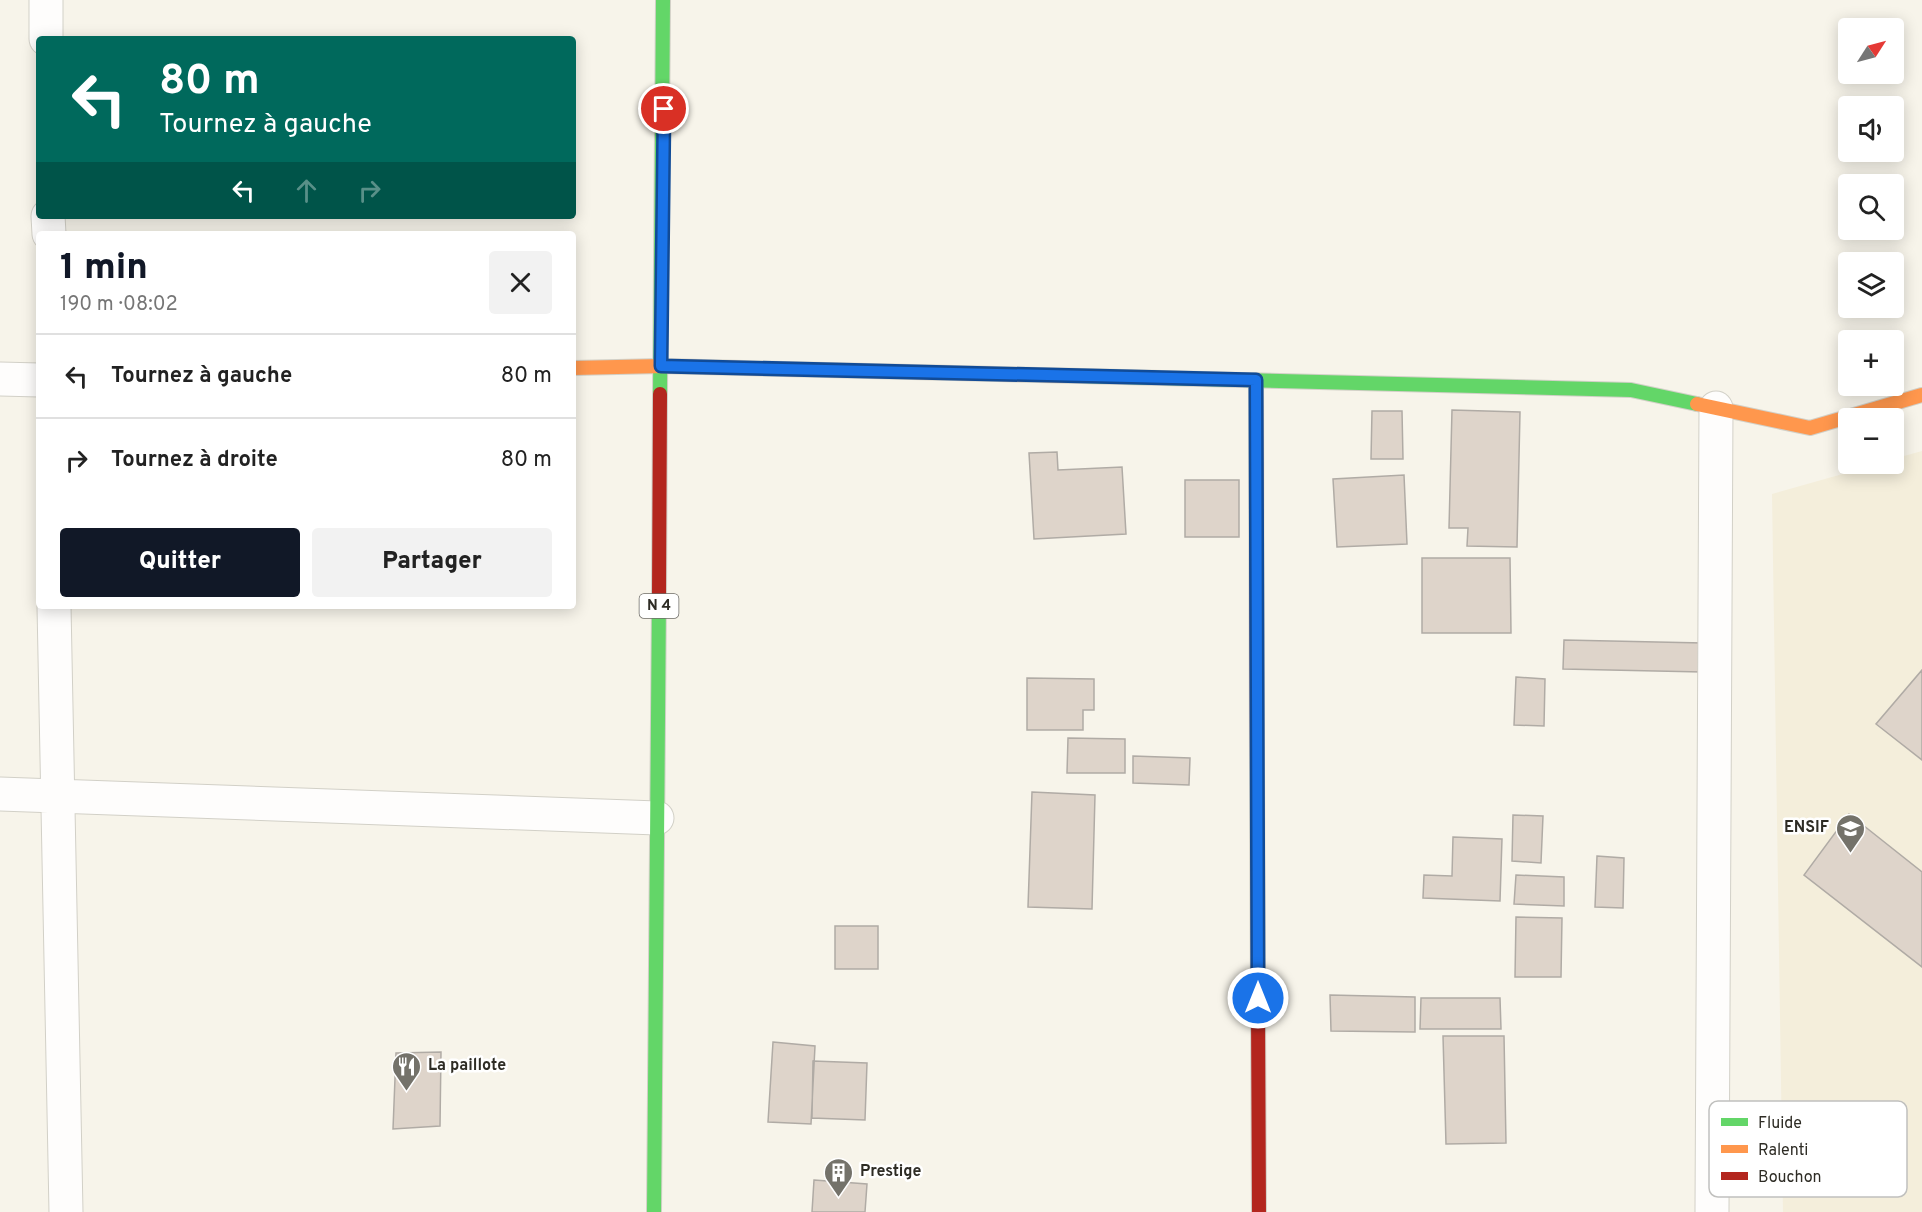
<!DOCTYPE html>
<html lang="fr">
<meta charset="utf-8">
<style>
:root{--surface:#fff;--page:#f2f2f2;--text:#222;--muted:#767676;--line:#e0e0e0;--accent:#111827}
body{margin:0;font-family:Overpass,sans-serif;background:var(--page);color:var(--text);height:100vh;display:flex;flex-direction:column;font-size:22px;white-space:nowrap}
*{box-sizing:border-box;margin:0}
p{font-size:20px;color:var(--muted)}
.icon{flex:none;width:33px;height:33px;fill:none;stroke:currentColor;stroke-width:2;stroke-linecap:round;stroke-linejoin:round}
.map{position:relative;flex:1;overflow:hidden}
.panel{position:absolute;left:36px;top:231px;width:540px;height:378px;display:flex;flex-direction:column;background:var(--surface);border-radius:6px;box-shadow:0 3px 15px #0003}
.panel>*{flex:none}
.banner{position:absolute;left:36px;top:36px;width:540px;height:183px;border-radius:6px;box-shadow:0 3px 15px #0003;background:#00695c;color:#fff;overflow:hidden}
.needle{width:39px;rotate:54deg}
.fabs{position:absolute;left:1838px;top:18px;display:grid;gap:12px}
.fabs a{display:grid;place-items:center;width:66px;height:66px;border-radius:6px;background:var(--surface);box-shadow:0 3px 15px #0003;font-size:30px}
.pin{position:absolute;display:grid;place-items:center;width:51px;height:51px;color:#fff;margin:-26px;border:3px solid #fff;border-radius:50%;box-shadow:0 2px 6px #0007}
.me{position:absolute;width:66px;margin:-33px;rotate:0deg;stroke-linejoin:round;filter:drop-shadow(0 0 4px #0008)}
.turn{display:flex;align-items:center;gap:21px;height:126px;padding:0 24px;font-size:27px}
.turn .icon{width:78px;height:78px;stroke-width:2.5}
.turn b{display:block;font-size:42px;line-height:51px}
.lanes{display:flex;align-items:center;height:57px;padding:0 24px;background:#0003;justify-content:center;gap:30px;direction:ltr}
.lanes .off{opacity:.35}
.round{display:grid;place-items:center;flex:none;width:63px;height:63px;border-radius:6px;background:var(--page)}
.headline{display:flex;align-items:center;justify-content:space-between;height:102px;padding:0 24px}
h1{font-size:36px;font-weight:800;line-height:45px;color:var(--accent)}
.button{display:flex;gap:12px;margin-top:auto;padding:12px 24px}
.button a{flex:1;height:69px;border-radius:6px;background:var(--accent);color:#fff;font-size:24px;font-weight:800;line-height:69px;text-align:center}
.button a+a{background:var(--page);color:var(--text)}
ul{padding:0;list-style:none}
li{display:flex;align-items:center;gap:18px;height:84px;padding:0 24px;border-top:2px solid var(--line)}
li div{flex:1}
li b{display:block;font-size:22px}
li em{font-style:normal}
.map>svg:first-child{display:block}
</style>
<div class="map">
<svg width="1922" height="1212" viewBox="0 0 1922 1212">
<rect width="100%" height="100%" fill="#f7f4ea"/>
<path fill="#f4eedb" d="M1922,451V1212H1783L1772,494L1878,464H1893V459Z"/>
<path fill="#ded4ca" stroke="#b0aba5" stroke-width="1.5" d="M1452,410L1520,412L1517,547L1467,546L1468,528H1449Z
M1372,411H1402L1403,459H1371Z
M1057,452L1058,470L1122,467L1126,534L1034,539L1029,453Z
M1404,475L1407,544L1337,547L1333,479Z
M1185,480H1239V537H1185Z
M1422,558H1510L1511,633H1422Z
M1564,640L1703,643L1702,672L1563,669Z
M1922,670V760L1876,724Z
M1516,677L1545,679L1544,726L1514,725Z
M1027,678L1094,679V710H1083V730H1027Z
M1068,738L1125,739V773H1067Z
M1133,756L1190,758L1189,785L1133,783Z
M1032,792L1095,795L1092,909L1028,907Z
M1849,814L1922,872V967L1804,875Z
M1513,815L1543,816L1541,863L1512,861Z
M1453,837L1502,839L1500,901L1423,898L1424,875L1452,876Z
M1597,856L1624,858L1623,908L1595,907Z
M1516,875L1564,877V906L1514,904Z
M1516,917L1562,918L1561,977H1515Z
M835,926H878V969H835Z
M1330,995L1415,997V1032L1331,1031Z
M1421,998H1500L1501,1029H1420Z
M1443,1036H1504L1506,1143L1446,1144Z
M773,1042L815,1046L811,1124L768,1122Z
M441,1052L440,1126L393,1129L396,1053Z
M813,1061L867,1063L865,1120L812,1118Z
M814,1180L867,1184L865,1212H812Z"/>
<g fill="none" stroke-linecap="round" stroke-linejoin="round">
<defs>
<path id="street" d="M46,0V39
M48,216L49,234
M0,379L39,380
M54,606L66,1212
M0,794L657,818
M1712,1212L1716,408"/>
<path id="fast" d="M1082,376L1631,390L1697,404
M660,394L663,0
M654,1212L659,595"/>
<path id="slow" d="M573,368L661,366L1082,376
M1697,404L1810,428L1922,395
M1257,771L1258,1009"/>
<path id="jam" d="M1256,380L1257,771
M659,595L660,394
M1258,1009L1259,1212"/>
</defs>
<use href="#street" stroke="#d2d0c7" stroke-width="35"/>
<use href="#fast" stroke="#d2d0c7" stroke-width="16"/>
<use href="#slow" stroke="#d2d0c7" stroke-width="16"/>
<use href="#jam" stroke="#d2d0c7" stroke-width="16"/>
<use href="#street" stroke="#fefdfc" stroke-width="33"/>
<use href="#fast" stroke="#63d668" stroke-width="14"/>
<use href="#slow" stroke="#ff974d" stroke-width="14"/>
<use href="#jam" stroke="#b3261e" stroke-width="14"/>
</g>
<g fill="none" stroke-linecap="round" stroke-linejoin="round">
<defs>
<path id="route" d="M664,109L661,366L1256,380L1258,998"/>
</defs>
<use href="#route" stroke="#114b97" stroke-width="15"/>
<use href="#route" stroke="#1a73e8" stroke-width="10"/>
</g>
<defs>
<symbol id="school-pin" viewBox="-11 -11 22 30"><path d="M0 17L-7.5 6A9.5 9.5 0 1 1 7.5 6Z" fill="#74726a" stroke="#fff"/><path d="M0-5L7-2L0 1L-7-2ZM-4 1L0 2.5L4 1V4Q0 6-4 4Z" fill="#fff"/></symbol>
<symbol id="restaurant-pin" viewBox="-11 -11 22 30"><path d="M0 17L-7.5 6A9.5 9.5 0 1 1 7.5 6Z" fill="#74726a" stroke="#fff"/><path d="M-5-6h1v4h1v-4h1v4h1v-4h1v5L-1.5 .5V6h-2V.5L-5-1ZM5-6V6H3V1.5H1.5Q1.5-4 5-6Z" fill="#fff"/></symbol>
<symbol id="building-pin" viewBox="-11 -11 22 30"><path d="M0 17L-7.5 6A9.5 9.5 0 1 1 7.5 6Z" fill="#74726a" stroke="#fff"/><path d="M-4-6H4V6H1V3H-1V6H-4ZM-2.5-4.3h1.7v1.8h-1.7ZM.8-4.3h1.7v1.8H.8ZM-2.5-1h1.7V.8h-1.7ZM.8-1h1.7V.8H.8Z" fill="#fff"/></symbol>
</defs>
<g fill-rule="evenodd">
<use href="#school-pin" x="1834" y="812" width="33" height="45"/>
<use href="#restaurant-pin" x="390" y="1050" width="33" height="45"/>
<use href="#building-pin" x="822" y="1156" width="33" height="45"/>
</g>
<g text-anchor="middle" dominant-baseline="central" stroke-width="5" stroke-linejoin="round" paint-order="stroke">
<rect fill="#fff" stroke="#6d6b66" stroke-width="1.5" x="639.5" y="594" width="39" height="24" rx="4.5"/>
<g font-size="15" font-weight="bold" fill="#2e2c25">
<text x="659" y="606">N 4</text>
</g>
<g font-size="16" font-weight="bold" fill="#2e2c25" stroke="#fff" text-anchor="start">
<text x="1829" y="828" text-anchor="end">ENSIF</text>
<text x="428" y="1066">La paillote</text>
<text x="860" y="1172">Prestige</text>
</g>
</g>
<rect x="1709" y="1101" width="198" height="96" rx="9" fill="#fff" stroke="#c0c0be" stroke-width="1.5"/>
<rect x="1721" y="1118" width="27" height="8" fill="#63d668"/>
<rect x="1721" y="1145" width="27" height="8" fill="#ff974d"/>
<rect x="1721" y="1172" width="27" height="8" fill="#b3261e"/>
<g font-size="16" fill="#2e2c25">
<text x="1758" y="1128">Fluide</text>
<text x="1758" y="1155">Ralenti</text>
<text x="1758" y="1182">Bouchon</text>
</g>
</svg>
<div class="fabs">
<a><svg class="needle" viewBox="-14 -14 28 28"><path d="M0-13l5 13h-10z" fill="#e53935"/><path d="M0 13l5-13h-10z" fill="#767676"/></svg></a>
<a><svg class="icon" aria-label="sound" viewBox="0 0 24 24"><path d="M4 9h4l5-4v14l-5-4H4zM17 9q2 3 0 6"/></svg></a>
<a><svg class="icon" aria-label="search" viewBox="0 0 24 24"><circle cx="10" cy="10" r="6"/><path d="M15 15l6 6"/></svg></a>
<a><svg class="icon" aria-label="layers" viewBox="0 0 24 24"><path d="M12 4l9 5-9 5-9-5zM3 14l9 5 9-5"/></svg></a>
<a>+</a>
<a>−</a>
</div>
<div class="pin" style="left:664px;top:109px;background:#d93025"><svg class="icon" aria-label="arrive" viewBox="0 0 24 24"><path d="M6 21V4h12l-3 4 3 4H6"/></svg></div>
<svg class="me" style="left:1258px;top:998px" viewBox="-20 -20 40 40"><circle r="17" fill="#1a73e8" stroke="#fff" stroke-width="3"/><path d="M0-11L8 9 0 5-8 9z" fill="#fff"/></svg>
<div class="banner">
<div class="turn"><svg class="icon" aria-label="left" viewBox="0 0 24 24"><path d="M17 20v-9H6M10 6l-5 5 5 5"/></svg><div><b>80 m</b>Tournez à gauche</div></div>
<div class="lanes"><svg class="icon" aria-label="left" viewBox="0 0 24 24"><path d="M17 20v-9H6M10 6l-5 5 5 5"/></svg><svg class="icon off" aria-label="ahead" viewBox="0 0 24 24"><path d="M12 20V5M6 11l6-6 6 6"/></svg><svg class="icon off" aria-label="right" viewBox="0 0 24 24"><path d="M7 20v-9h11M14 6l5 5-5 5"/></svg></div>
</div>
<section class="panel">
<div class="headline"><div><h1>1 min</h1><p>190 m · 08:02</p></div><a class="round"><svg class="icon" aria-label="close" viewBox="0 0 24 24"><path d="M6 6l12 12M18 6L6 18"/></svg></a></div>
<ul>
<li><svg class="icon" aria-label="left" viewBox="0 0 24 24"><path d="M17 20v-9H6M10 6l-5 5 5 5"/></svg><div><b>Tournez à gauche</b></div><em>80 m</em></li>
<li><svg class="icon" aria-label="right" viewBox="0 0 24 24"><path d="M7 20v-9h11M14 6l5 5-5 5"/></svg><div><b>Tournez à droite</b></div><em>80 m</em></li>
</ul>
<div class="button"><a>Quitter</a><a>Partager</a></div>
</section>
</div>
